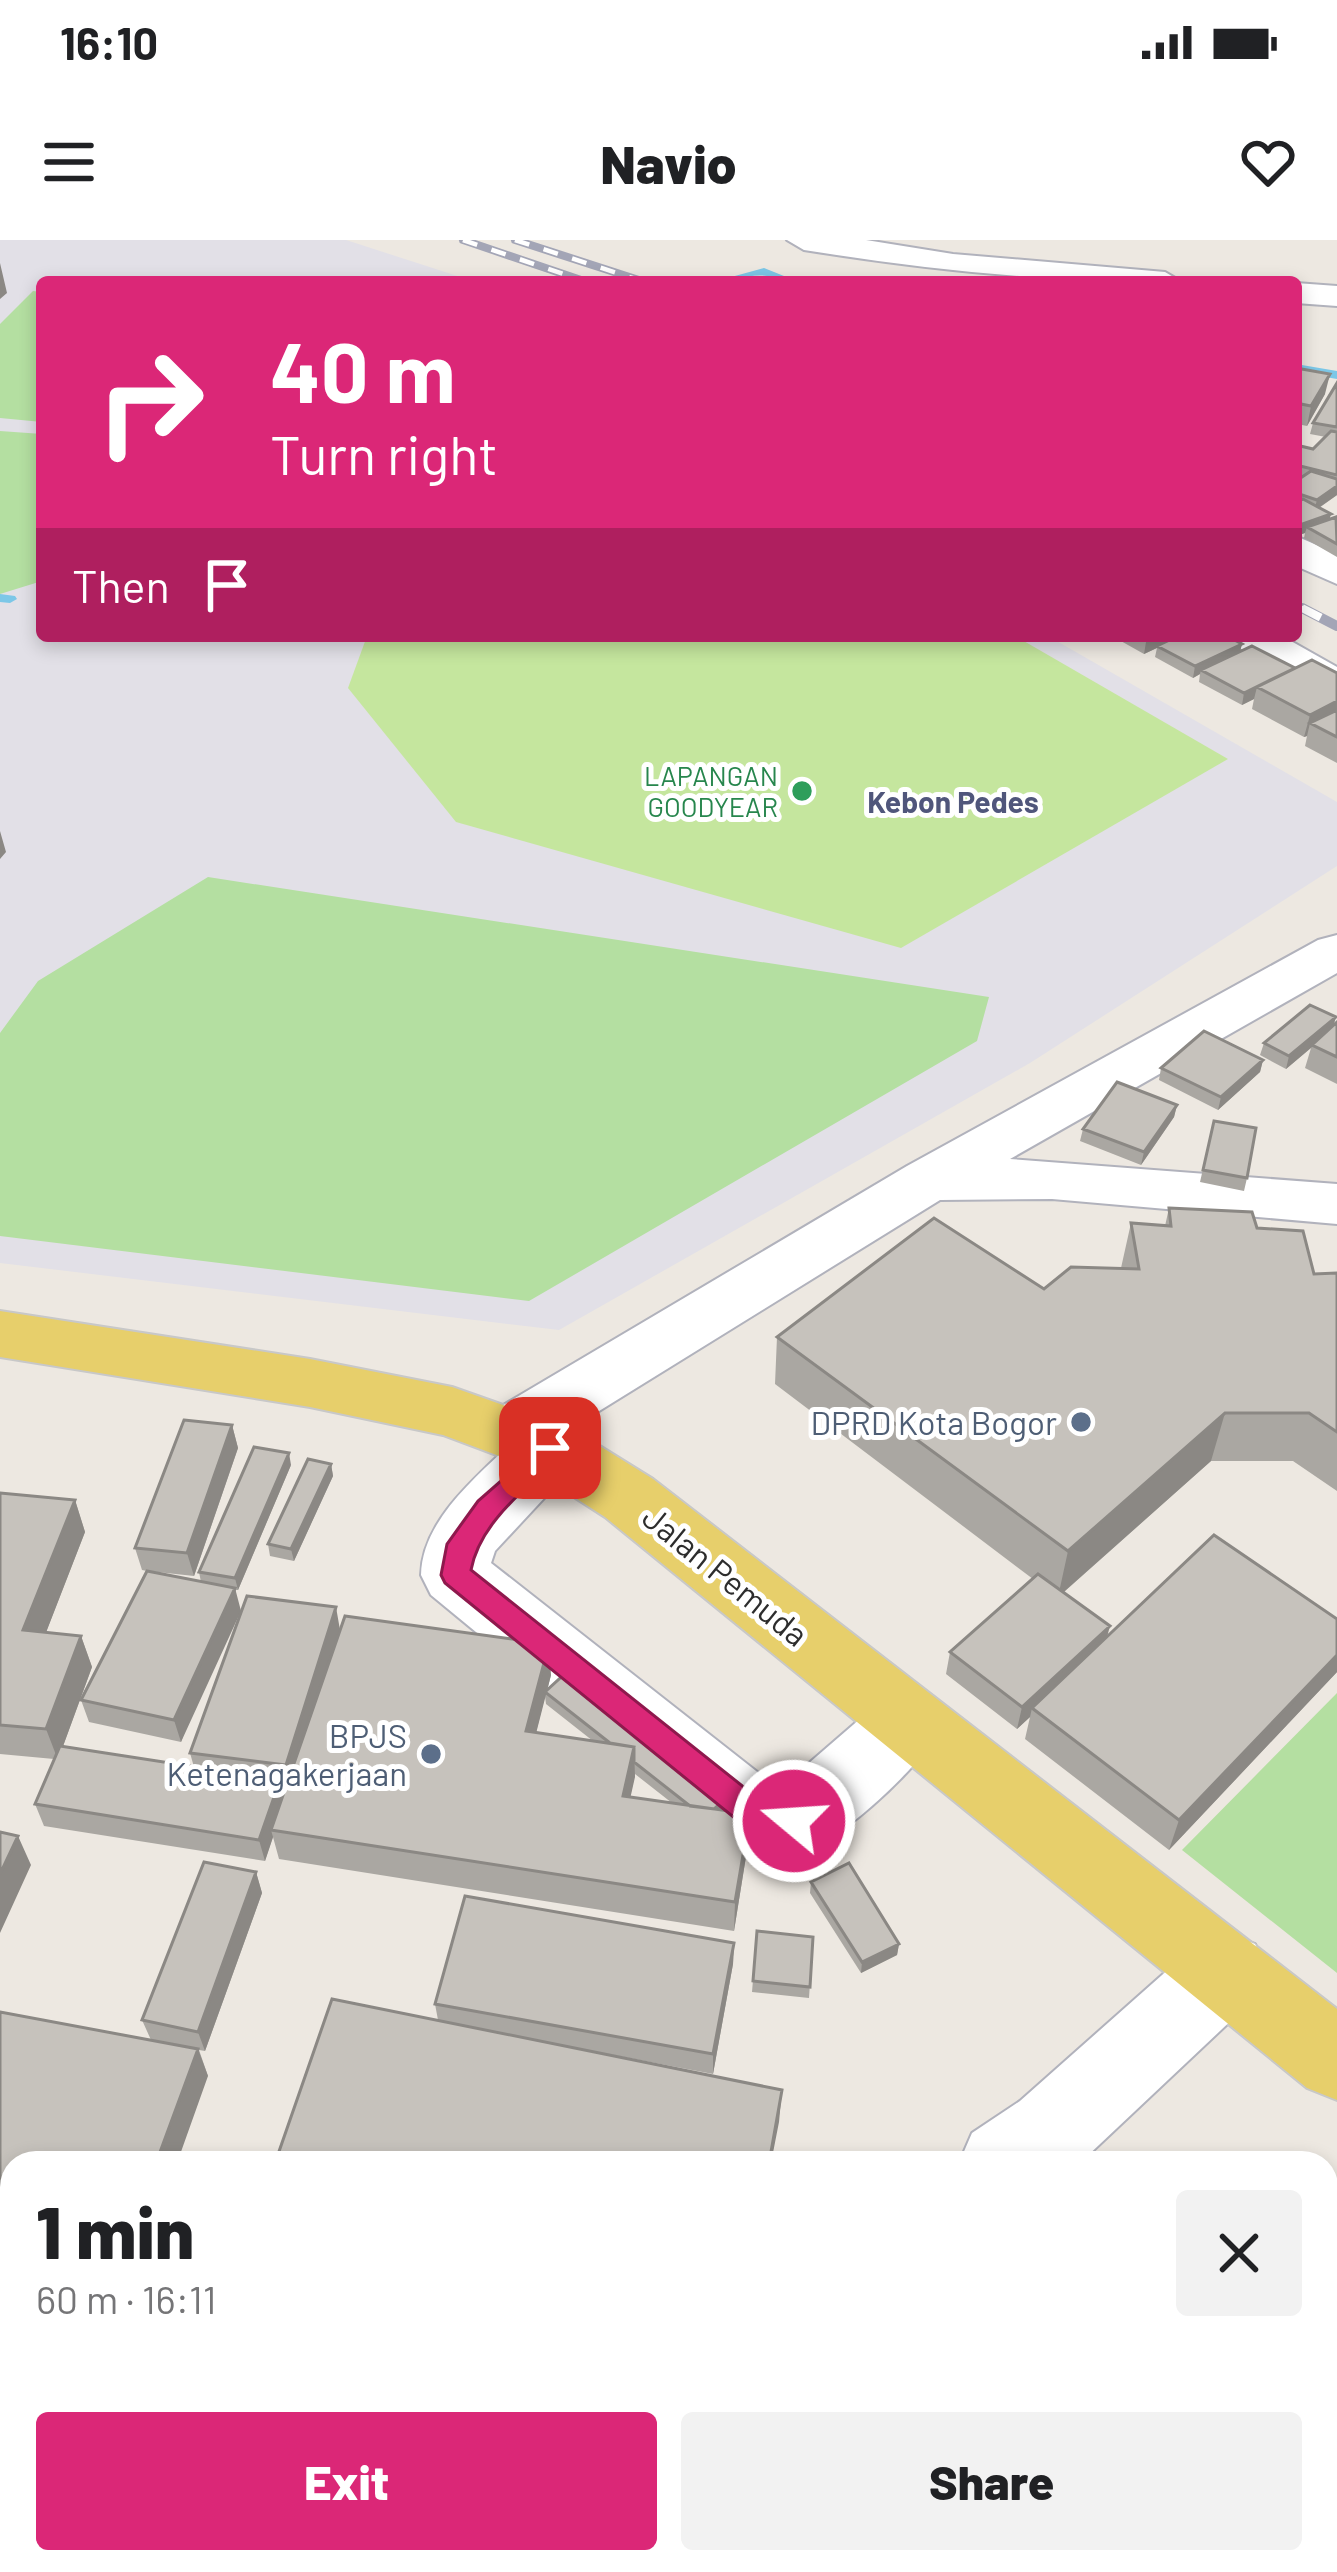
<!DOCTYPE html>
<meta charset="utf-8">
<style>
:root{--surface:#fff;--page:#f2f2f2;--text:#202124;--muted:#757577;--accent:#db2777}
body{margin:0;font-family:Barlow,sans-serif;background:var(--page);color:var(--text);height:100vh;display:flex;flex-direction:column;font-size:45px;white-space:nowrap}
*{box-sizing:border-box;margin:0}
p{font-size:39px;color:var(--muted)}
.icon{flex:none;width:66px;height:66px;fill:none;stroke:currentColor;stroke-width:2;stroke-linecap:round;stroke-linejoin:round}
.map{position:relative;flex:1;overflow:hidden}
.side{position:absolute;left:0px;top:1911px;width:1338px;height:423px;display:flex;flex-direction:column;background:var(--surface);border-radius:36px 36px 0 0;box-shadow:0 6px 18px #0003}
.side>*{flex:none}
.guide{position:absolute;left:36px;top:36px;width:1266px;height:366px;border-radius:12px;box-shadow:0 6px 18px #0003;background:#db2777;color:#fff;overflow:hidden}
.pin{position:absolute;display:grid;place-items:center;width:102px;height:102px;color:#fff;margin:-51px;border-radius:24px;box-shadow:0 6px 18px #0006}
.me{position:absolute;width:132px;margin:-66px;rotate:288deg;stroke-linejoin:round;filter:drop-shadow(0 0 9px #0008)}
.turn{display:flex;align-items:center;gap:42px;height:252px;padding:0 36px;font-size:54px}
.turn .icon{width:156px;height:156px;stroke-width:2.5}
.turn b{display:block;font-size:84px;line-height:102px}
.then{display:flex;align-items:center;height:114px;padding:0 36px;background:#0003;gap:24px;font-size:45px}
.round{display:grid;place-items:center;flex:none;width:126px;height:126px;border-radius:12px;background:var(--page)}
.head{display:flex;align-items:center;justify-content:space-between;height:204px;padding:0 36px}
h1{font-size:72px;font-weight:800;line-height:90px}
.primary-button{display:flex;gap:24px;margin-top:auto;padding:24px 36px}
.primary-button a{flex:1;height:138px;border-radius:12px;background:var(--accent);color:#fff;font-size:48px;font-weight:800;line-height:138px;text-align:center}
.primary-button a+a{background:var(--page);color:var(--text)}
.status{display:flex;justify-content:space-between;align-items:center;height:84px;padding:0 60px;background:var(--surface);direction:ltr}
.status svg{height:33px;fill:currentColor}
header{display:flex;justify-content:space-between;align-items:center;height:156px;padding:0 36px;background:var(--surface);font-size:54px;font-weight:800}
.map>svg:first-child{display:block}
</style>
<div class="status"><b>16:10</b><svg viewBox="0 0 49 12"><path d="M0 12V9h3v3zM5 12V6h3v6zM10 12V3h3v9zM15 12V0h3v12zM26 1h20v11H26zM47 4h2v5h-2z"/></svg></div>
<header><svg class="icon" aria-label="menu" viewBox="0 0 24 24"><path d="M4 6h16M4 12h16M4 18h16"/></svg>Navio<svg class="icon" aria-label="heart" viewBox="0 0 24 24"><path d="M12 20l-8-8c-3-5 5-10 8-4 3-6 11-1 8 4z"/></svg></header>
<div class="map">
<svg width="1337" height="2332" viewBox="0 0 1337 2332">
<rect width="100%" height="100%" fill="#ede8e1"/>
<path fill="#e2e0e7" d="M0,0H346L476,42H42V396H1048L1337,562V626L1030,823L559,1090L0,1023Z"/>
<path fill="#b4dfa1" d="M33,51L42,52V182L0,178V84Z
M0,191L42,194V341L0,354Z
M208,637L989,757L977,801L529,1061L0,996V793L38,741Z
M1337,1453V1733L1182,1610Z"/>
<path fill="#c5e69e" d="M367,396H1015L1228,519L901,708L456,582L348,448Z"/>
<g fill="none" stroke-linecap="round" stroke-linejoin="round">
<path fill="#7cc7e7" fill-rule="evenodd" d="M764,28L799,42C787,42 779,38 767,36C751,33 730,42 713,42Z
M1296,124L1337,131V139L1296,132Z
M0,354L15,356L17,359L10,363L0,362Z"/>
<defs>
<path id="minor" d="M787,0H866L953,14L1165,32L1182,42C1049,42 936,31 804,10Z
M1296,43L1337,46V66L1296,63Z
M1296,296L1337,314V344L1296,326Z
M1228,396H1282L1337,427V460L1234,405Z
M1337,695V733L1010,919L1337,944V984L1052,959L940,960L570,1189L584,1208L574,1226L495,1311L491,1323L779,1549L883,1459L909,1449L935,1459L946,1481C927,1521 825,1621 778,1617C762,1616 741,1604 726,1598L431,1355L421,1335C422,1285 468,1244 502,1212L490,1209L481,1191L490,1173L907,926L1318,700Z
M1226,1693L1255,1704L1267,1731L1255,1758L1082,1921L959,1923L972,1893L1020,1861L1197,1704Z
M0,2216L12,2218V2316L0,2312Z
M200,2322H337L341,2332H204Z
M927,2322H1025L1027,2332H929Z"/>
<path id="major" d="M0,1071L310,1119L452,1147L574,1190L653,1239L1337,1769V1860L1307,1848L605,1277L526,1226L443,1195L310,1167L0,1117Z"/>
</defs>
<use href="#minor" stroke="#b1b2bc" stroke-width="4"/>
<use href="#major" stroke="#c8c8c8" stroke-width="4"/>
<use href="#minor" fill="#fff" fill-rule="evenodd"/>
<use href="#major" fill="#e7cf6b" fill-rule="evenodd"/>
<defs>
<path id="rail-far1" d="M463,0L587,42
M515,0L645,42
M1296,365L1308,371"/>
<path id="rail" d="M1302,368L1337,386"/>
</defs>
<use href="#rail-far1" stroke="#a3a5b6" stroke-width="8"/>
<use href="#rail" stroke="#a3a5b6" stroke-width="10"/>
<use href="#rail-far1" stroke="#fff" stroke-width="4.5" stroke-dasharray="15" stroke-linecap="butt"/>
<use href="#rail" stroke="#fff" stroke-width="8" stroke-dasharray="21" stroke-linecap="butt"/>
</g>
<path fill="#aaa7a2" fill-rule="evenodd" d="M1296,128L1325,154L1307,186L1297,184L1296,195Z
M1337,143V255L1319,268L1330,279L1337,278V317L1304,298L1305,293L1296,296V205L1313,209L1326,197L1310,194L1313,183Z
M1112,396H1227L1242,404L1240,412L1296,428L1337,433V523L1305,506L1307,496L1304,497L1252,469L1254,459L1242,465L1199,442L1200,434L1193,438L1155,417L1157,408L1144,414Z
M1336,777L1333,786L1337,782V844L1305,828L1311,808L1286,829L1260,815L1264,803Z
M1263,820L1260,832L1218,870L1159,840L1161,828Z
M1177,865L1174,877L1141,925L1080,901L1083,889Z
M1214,881L1247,938L1244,951L1200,942Z
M1169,968L1257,988L1314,1034L1337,1033V1251L1293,1221H1211L1064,1352L1107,1397L1337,1379V1432L1169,1610L1025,1499L1030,1477L1017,1489L946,1434L950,1412L1033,1339L775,1144L777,1097L1044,1049L1121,1028L1131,983L1165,986Z
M232,1185L238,1208L194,1336L148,1331L201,1342L199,1332L291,1225L238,1350H236L181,1502L89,1482L81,1460L147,1331L142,1330L135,1308Z
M331,1224L333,1236L294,1321L270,1316L268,1304Z
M0,1253L75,1260L85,1292L46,1392L81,1396L92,1427L63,1506L194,1527L190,1513L340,1389L551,1435L547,1451L729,1566L724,1571L750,1574L748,1604L734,1691L279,1619L273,1597L265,1621L44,1586L35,1564L54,1519L0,1514ZM545,1456L546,1464L593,1501L536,1492ZM635,1534L672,1563L630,1557Z
M256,1632L262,1653L205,1811L199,1810L208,1836L12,1923V2064L0,2061V1772L151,1800L142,1780Z
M811,1642L899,1704L897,1715L861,1733L810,1653Z
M757,1691L813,1697L809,1758L752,1752Z
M734,1703L733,1724L713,1834L603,1813L779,1882L438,1780L435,1764Z
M1195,2322H1326L1337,2332H1205Z"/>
<path fill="#8b8884" d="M0,23L7,53L0,59Z
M1330,134L1325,154L1307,186L1311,166Z
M1337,246V255L1314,271L1317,260Z
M1331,274L1328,285L1307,287L1305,293L1296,296L1297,286Z
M1147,396H1182L1144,414Z
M1242,404L1239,415L1201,430L1200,434L1193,438L1195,426Z
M1257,447L1254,459L1242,465L1244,453Z
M1337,461V481L1310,483L1307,496L1304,497L1310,475Z
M0,591L6,612L0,619Z
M1336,777L1332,790L1286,829L1289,816Z
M1263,820L1260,832L1218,870L1221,857Z
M1177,865L1174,877L1141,925L1144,912Z
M1225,1173L1211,1221L1058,1357L1068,1311Z
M232,1185L238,1208L194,1336L187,1313Z
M289,1213L291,1225L238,1350L235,1338Z
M331,1224L333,1236L294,1321L291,1309Z
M75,1260L85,1292L35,1421L23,1390Z
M235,1348L241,1371L181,1502L174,1480Z
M336,1367L340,1390L291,1546L286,1525Z
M1110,1386L1104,1408L1032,1468L1030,1477L1017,1489L1022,1467Z
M81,1396L92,1427L58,1520L46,1489Z
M549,1404L551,1435L529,1521L526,1491Z
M1337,1415V1432L1169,1610L1179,1580Z
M634,1507L635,1537L624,1586L623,1556Z
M280,1540L285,1562L271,1590L273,1597L265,1621L259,1600Z
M729,1555V1566L705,1589V1578Z
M750,1574L748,1604L734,1691L735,1662Z
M18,1596L31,1625L0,1693V1634Z
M256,1632L262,1653L205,1811L198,1792Z
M734,1703L733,1724L713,1834V1814Z
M899,1704L897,1715L861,1733L862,1722Z
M198,1809L208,1836L177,1923H156Z
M782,1850L779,1882L771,1923H769Z"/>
<path fill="#c6c2bc" stroke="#8b8884" stroke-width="3" d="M1296,128L1330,134L1311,166L1296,163Z
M1337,143V187L1313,183Z
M1331,191L1337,192V235L1296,225V205L1313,209Z
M1311,231L1337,239V246L1317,260L1296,253V241Z
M1303,259L1331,274L1297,286L1296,262Z
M1336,277L1337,304L1307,287Z
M1178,396H1227L1242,404L1195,426L1157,406Z
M1252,406L1295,428L1244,453L1201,430Z
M1312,420L1337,433V461L1310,475L1257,447Z
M1337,470V497L1310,483Z
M1310,765L1336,777L1289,816L1264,803Z
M1337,782V817L1312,805Z
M1204,791L1263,820L1221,857L1161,828Z
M1117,842L1177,865L1144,912L1083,889Z
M1214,881L1256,888L1247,938L1203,930Z
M1169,968L1252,972L1257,988L1303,991L1314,1034L1337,1033V1192L1309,1173H1225L1068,1311L777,1097L934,978L1044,1049L1071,1027L1139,1029L1131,983L1171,986Z
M184,1180L232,1185L187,1313L135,1308Z
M254,1207L289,1213L235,1338L199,1332Z
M308,1219L331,1224L291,1309L268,1304Z
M0,1253L75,1260L23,1390L81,1396L46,1489L0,1485Z
M1214,1295L1337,1379V1415L1179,1580L1032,1468Z
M147,1331L235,1348L174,1480L81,1460Z
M1038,1334L1110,1386L1022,1467L950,1412Z
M247,1356L336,1367L286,1525L190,1513Z
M345,1376L549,1404L526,1491L634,1507L623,1556L750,1574L735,1662L271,1590Z
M569,1430L729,1555L714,1569L690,1566L634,1522V1507L610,1503L545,1452Z
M60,1506L280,1540L259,1600L35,1564Z
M0,1592L18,1596L0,1634Z
M204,1622L256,1632L198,1792L142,1780Z
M849,1623L899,1704L862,1722L811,1642Z
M465,1656L734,1703L713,1814L435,1764Z
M757,1691L813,1697L810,1747L753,1741Z
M332,1759L782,1850L769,1923H275Z
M0,1772L198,1809L156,1923H12V2043L0,2041Z
M1337,2051V2118L1326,2109V2062Z
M1326,2109L1337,2118V2332H1238L1228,2322H1326Z"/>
<path fill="#db2777" stroke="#8e194d" stroke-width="3" d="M550,1198L564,1208L560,1216C526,1249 480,1282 471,1330L765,1564L806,1571L810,1581L806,1591L778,1597L742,1584L445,1343L441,1335L447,1304L478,1261Z"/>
<circle fill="#2e9e5b" stroke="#fff" stroke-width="4.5" cx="802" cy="551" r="12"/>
<g fill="#5c6f8a" stroke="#fff" stroke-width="4.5">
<circle cx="1081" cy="1182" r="12"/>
<circle cx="431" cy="1514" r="12"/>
</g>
<g text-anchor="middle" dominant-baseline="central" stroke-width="10" stroke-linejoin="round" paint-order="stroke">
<g font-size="27" fill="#27864d" stroke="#fff" text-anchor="end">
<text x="778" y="535">LAPANGAN<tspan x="778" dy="31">GOODYEAR</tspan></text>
</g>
<g font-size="30" font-weight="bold" fill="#50567b" stroke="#fff">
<text x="953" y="561">Kebon Pedes</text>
</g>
<g font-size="33" fill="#4e5e75" stroke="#fff" text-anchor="end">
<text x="1057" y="1182">DPRD Kota Bogor</text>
<text x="407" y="1495">BPJS<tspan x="407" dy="38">Ketenagakerjaan</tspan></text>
</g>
<g font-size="33" fill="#2d2d2d" stroke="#fff">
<text transform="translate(726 1335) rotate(39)">Jalan Pemuda</text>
</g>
</g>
</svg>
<div class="pin" style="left:550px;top:1208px;background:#d93025"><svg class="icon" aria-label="arrive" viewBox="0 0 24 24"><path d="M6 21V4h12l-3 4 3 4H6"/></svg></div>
<svg class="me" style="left:794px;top:1581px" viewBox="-20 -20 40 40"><circle r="17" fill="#db2777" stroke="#fff" stroke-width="3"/><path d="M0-11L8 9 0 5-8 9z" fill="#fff"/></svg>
<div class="guide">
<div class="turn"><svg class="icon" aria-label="right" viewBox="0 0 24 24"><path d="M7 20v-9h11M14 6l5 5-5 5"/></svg><div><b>40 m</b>Turn right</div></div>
<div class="then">Then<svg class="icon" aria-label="arrive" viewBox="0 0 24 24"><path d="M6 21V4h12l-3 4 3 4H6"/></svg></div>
</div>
<section class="side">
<div class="head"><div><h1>1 min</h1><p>60 m · 16:11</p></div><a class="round"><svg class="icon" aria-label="close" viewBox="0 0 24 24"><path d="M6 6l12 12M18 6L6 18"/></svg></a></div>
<div class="primary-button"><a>Exit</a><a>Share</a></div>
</section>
</div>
